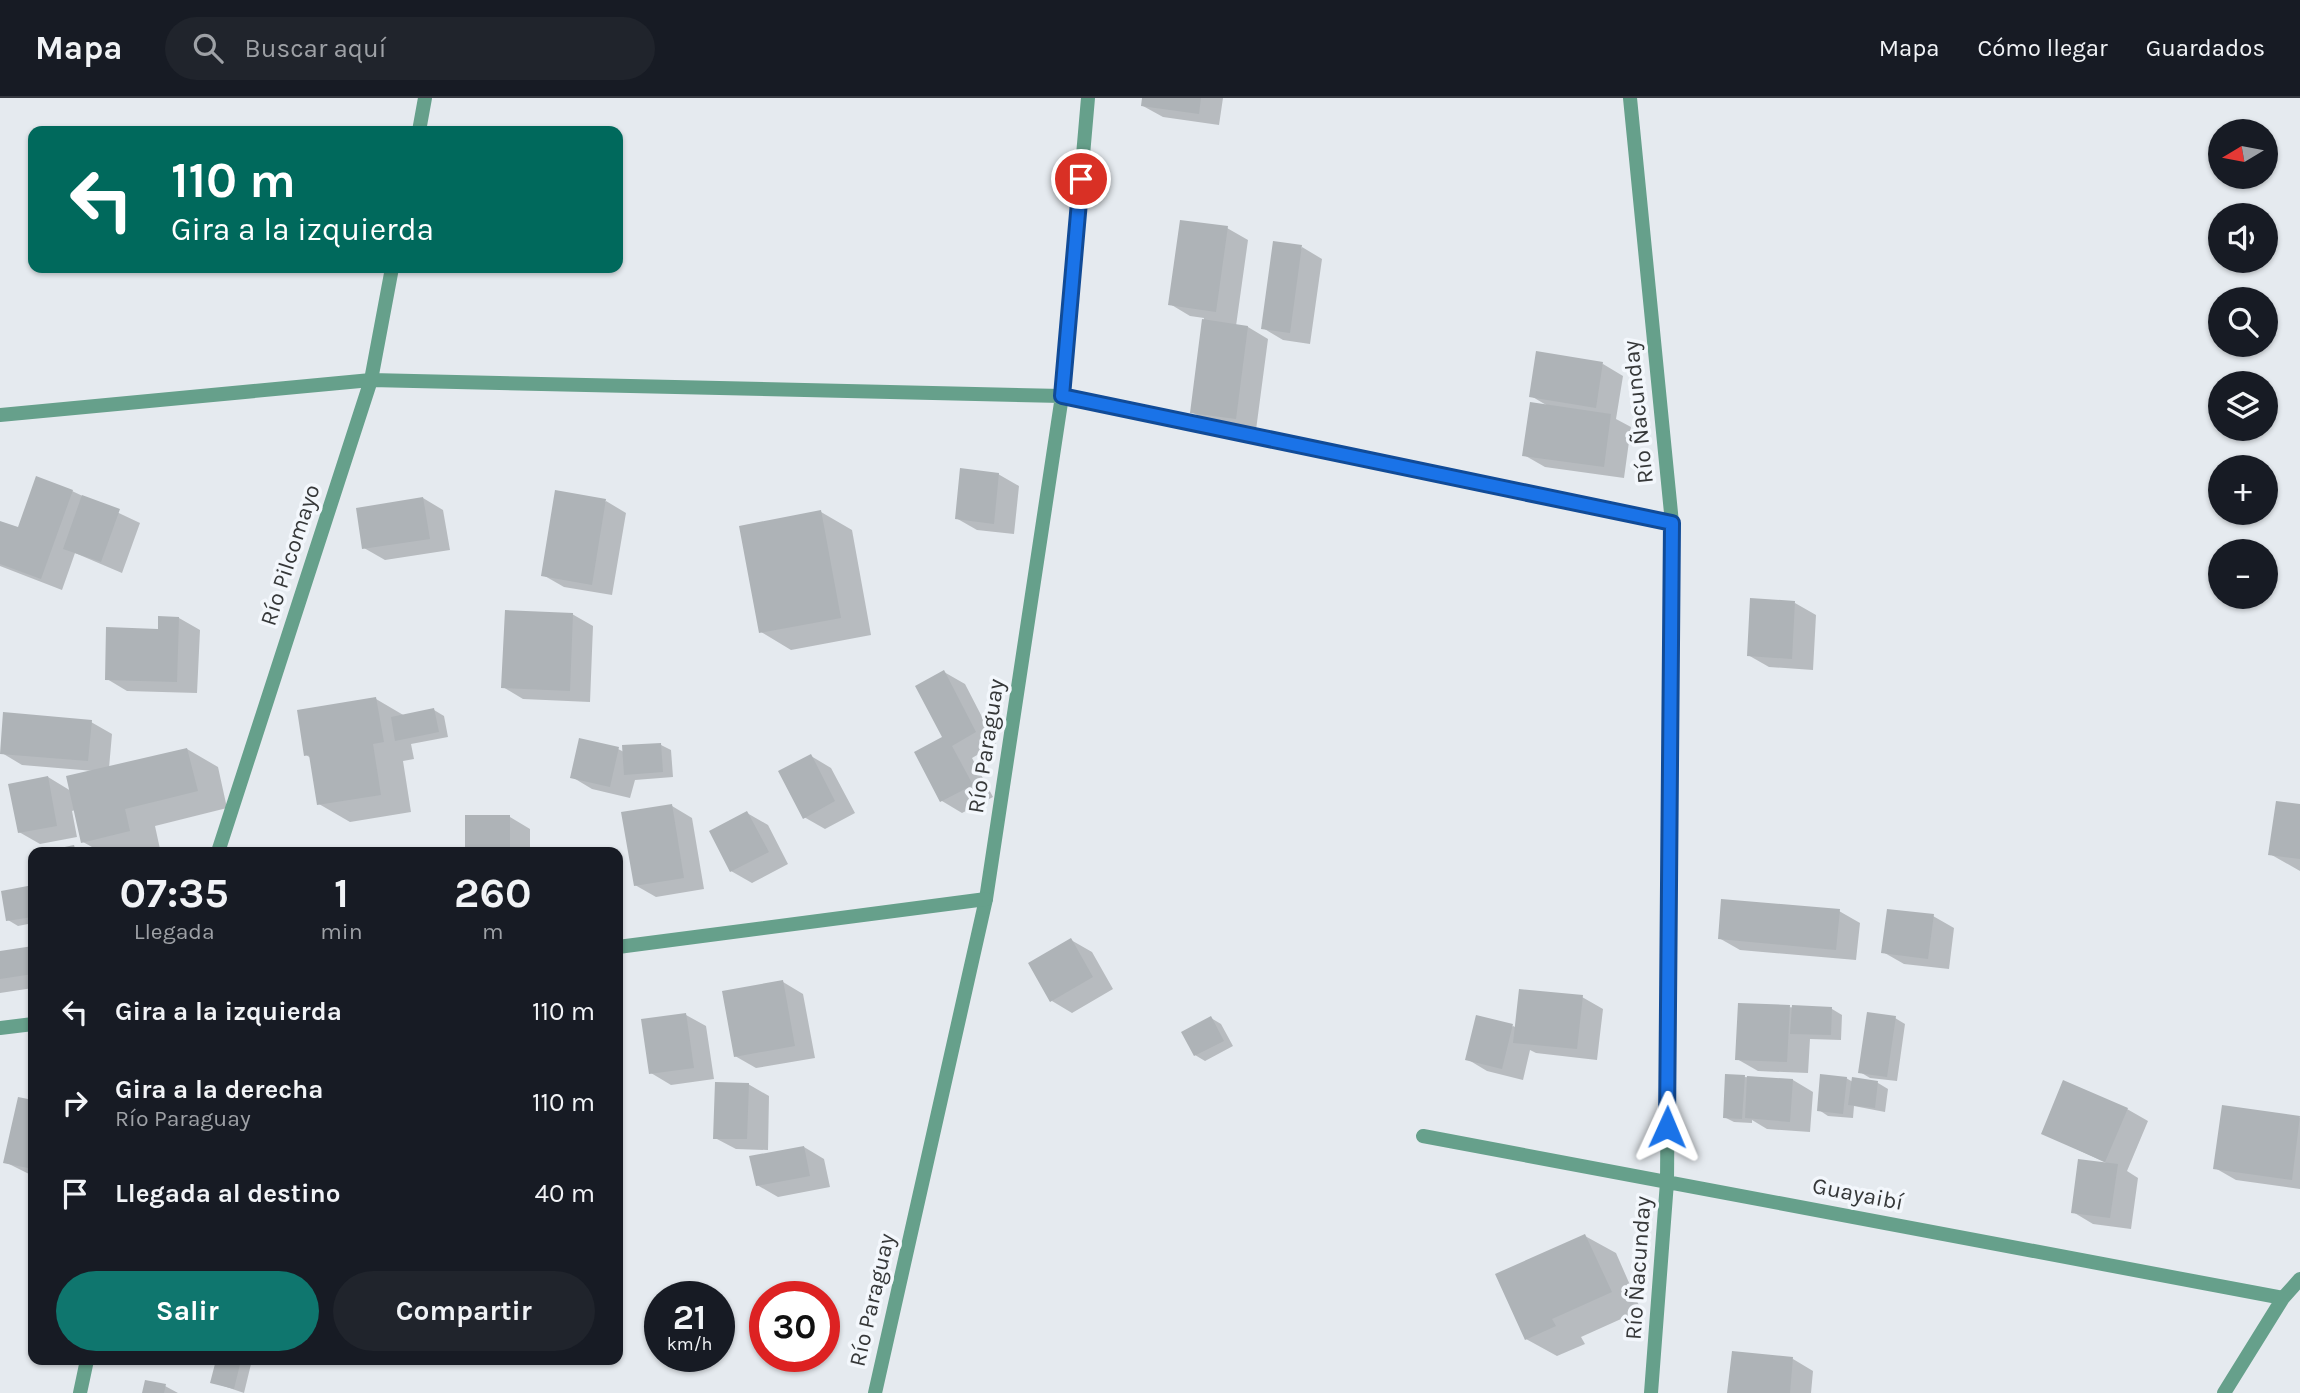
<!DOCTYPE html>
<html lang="es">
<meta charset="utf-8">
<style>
:root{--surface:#171b24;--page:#20242c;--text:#f1f3f6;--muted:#9ea1a6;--line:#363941;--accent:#0f766e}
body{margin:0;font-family:Karla,sans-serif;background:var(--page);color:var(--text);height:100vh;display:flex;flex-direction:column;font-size:26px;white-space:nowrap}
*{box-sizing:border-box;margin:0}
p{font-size:23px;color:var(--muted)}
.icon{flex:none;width:38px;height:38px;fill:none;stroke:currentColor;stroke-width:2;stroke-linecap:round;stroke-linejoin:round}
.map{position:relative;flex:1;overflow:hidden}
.side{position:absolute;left:28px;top:749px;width:595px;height:518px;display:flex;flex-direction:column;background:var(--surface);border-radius:14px;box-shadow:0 2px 5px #0004}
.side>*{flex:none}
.guide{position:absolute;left:28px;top:28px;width:595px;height:147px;border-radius:14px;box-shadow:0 2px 5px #0004;background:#00695c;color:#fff;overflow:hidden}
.needle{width:46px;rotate:260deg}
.controls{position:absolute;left:2208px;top:21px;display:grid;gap:14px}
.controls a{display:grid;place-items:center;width:70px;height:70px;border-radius:50%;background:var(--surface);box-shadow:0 2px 5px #0004;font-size:35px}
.speed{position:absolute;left:644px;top:1183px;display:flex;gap:14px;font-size:35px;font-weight:700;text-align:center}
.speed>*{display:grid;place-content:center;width:91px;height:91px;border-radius:50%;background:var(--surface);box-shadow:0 2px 5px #0004;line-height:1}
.speed small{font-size:18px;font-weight:400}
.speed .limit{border:10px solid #d22;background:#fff;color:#111}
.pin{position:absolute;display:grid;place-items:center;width:60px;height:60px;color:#fff;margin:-30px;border:4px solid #fff;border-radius:50%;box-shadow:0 2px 7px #0007}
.me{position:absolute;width:77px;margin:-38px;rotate:1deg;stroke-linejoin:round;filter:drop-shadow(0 0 5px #0008)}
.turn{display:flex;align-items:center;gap:24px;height:147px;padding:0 28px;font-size:32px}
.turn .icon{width:91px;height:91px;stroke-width:2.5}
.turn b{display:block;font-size:49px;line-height:60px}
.eta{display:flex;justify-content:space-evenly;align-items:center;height:119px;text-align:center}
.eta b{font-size:42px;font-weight:700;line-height:49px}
.primary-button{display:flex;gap:14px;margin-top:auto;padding:14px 28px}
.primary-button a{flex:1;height:80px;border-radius:42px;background:var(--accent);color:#fff;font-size:28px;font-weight:700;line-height:80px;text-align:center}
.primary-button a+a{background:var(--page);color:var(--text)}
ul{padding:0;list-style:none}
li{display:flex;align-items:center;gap:21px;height:91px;padding:0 28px}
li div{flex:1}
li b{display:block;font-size:26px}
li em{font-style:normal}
header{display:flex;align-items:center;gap:42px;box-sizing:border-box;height:98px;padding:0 35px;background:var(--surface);border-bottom:2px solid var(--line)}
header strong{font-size:33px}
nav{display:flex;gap:38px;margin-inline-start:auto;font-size:24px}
.search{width:490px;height:63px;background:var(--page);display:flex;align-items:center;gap:18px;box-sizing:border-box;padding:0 24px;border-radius:38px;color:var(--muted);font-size:26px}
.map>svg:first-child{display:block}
</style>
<header>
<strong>Mapa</strong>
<div class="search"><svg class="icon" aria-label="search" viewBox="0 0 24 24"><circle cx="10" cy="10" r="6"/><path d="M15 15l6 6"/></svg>Buscar aquí</div>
<nav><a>Mapa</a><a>Cómo llegar</a><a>Guardados</a></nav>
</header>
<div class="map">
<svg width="2300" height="1295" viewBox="0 0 2300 1295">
<rect width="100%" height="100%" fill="#e5eaef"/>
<path fill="#0003" d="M1144,0H1223L1219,27L1163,19L1143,8Z
M1227,130L1248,142L1236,228L1248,229L1268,241L1256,332L1212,326L1192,314L1204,220L1190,218L1170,206Z
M1302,149L1322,161L1310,246L1283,242L1263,230Z
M1603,266L1623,278L1616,321L1631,329L1624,380L1545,369L1524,357L1548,308L1531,298Z
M998,376L1019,388L1014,436L977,432L956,420Z
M72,393L140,425L122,475L75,455L62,492L0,468V424L19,431Z
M423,400L443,412L450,452L385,462L364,450Z
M606,403L626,415L612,497L564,489L543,477Z
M821,414L852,432L871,537L791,552L761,534Z
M1795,505L1816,517L1813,572L1769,569L1748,557Z
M572,516L593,528L590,604L523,601L503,589Z
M179,520L200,532L197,595L127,593L107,581L159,533Z
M944,574L965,586L996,646L972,660L993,699L962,715L942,703Z
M376,601L405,618L434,612L444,618L448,639L411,646L414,661L403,663L411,714L350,724L319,706L311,660L306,657Z
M91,624L112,636L109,670L187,651L218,669L227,710L155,728L160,751L144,754H101L83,744L75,712L72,713L77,739L40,746L19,734L48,679L71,693L94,673L22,667L2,655Z
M661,647L671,652L673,679L635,682L630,700L592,691L572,679L618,651L624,654Z
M811,658L831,670L855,715L825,731L804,719Z
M672,708L692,720L704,791L656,799L635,787Z
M2300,708V773L2270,756Z
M747,715L768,727L788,766L752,785L731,773Z
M467,719H510L530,731V754H467Z
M33,789V825L18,828L8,822L3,794Z
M1839,813L1860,825L1856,862L1740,852L1719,840Z
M1933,818L1954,830L1949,871L1904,866L1883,854Z
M1071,842L1092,854L1113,891L1072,915L1052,903Z
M33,850V890L0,895V855Z
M783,884L803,896L815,960L756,970L735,958Z
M1582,899L1603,911L1597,962L1536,955L1530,952L1523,982L1487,973L1467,961L1513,928L1517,930Z
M1740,907L1832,911L1842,917L1841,942L1810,941L1808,975L1758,973L1737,961Z
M686,917L706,928L714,981L671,987L651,975Z
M1211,920L1221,926L1233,948L1205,963L1195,957Z
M1895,920L1905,926L1897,983L1870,980L1860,974Z
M1744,979L1793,982L1813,994L1810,1034L1767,1031L1752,1022V1025L1734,1024L1724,1019Z
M1846,980L1853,984L1878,985L1888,991L1885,1014L1854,1008L1853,1020L1828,1018L1819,1012Z
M748,986L769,998L768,1052L736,1051L715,1040Z
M19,1001L33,1004V1078L5,1064Z
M2223,1009L2300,1020V1091L2236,1082L2215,1070Z
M2127,1011L2148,1023L2127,1073L2138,1080L2131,1131L2093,1126L2073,1114L2106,1065L2043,1035Z
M804,1049L824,1061L830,1089L778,1099L757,1087Z
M1585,1138L1616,1155L1641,1212L1581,1239L1585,1246L1557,1258L1526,1241Z
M1793,1261L1813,1273L1811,1295H1730Z
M218,1262H244L251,1266L244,1295L212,1284Z
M165,1288L178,1295H144Z"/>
<path fill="#aeb3b7" d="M1142,0H1201L1199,16L1141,8Z
M1180,122L1228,128L1216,214L1168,207Z
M1273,143L1302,147L1290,235L1261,231Z
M1202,221L1248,228L1236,321L1190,315Z
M1536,253L1603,264L1596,310L1529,299Z
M1530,304L1611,316L1604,369L1522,358Z
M960,370L999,375L994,426L955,421Z
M36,378L73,392L41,481L0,466V423L18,429Z
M555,392L606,401L592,487L541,478Z
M82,397L120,411L101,464L63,451Z
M423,399L430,441L362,451L356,410Z
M821,412L841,520L759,535L739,428Z
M1750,500L1795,503L1792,561L1747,558Z
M505,512L573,515L570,593L501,590Z
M158,518L179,519L177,584L105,582L106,529L158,531Z
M944,572L976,634L952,648L973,687L940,704L914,654L942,639L915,588Z
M376,599L384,644L373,646L381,697L317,707L309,657L304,658L297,612Z
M434,610L439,634L395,643L391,619Z
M3,614L92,622L88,663L0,656Z
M579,640L619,649L610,689L570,680Z
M661,645L663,674L624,677L622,647Z
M187,650L198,693L125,711L130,733L81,745L66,678Z
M811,656L835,703L803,721L778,673Z
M48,678L57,728L18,735L8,686Z
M2276,703L2300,706V761L2268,757Z
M672,706L684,780L634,788L621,714Z
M747,713L769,754L730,774L709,733Z
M465,717H510V754H465Z
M74,747L76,754H46V753Z
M33,787V819L6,823L1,793Z
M1721,801L1840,811L1836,852L1718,841Z
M1887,811L1934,816L1928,861L1881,855Z
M1071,840L1093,879L1050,904L1028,865Z
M33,848V876L0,881V853Z
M783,882L795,948L734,959L722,893Z
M1519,891L1583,897L1577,951L1513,945Z
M1738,905L1790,907L1787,964L1735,962Z
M1792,907L1832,909L1831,937L1790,936Z
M1867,914L1896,918L1887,979L1858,975Z
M686,915L694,970L649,976L641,921Z
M1476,917L1513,926L1502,971L1465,962Z
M1211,918L1224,943L1194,958L1181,934Z
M1725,976L1745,977L1742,1021L1723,1020Z
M1820,976L1847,979L1843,1016L1817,1013Z
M1747,978L1793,981L1790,1024L1745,1020Z
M1852,979L1878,983L1875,1010L1848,1007Z
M2063,982L2128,1010L2105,1064L2041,1036Z
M715,984L749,985L747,1041H713Z
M18,999L33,1002V1071L3,1065Z
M2222,1007L2300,1018L2292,1082L2213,1071Z
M804,1048L810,1078L756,1088L749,1058Z
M2078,1061L2118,1066L2110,1120L2071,1115Z
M1585,1136L1612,1194L1552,1221L1556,1228L1525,1242L1495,1176Z
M1732,1253L1793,1259L1790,1295H1727Z
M216,1262H241L234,1291L210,1285Z
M145,1282L166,1286L164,1295H142Z"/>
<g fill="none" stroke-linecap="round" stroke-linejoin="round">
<path stroke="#66a08b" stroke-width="14" d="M1630,0L1672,425L1667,1084L1651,1295
M419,33L425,0
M0,317L371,282L1062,298L1672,425
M218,754L371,282L392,170
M1423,1038L2283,1200
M80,1295L87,1262
M875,1295L986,801L1062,298L1088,0
M2224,1295L2283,1200L2300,1181"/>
<path stroke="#66a08b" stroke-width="14" d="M618,849L986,801
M0,930L33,926"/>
</g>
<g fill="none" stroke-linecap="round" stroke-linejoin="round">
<defs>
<path id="route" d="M1081,81L1062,298L1672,425L1667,1029"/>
</defs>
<use href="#route" stroke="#114b97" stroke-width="18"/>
<use href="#route" stroke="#1a73e8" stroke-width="12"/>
</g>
<g text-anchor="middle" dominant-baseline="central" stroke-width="7" stroke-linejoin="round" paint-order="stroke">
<g font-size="23" fill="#363839" stroke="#f3f7fc">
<text transform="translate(1638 314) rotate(-96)">Río Ñacunday</text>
<text transform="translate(290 457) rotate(-72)">Río Pilcomayo</text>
<text transform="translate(986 648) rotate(-81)">Río Paraguay</text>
<text transform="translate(1858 1096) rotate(11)">Guayaibí</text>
<text transform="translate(1638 1170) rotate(-86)">Río Ñacunday</text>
<text transform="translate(872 1202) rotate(-77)">Río Paraguay</text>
</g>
</g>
</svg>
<div class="controls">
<a><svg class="needle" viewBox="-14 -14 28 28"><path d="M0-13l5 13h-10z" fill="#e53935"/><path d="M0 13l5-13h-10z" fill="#9ea1a6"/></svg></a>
<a><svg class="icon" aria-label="sound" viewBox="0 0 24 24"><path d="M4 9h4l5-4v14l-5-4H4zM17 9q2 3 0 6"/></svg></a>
<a><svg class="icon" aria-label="search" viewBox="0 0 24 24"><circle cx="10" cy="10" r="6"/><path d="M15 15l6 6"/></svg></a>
<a><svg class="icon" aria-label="layers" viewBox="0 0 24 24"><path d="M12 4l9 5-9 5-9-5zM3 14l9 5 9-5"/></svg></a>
<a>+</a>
<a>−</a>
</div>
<div class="speed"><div>21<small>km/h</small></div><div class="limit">30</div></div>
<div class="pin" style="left:1081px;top:81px;background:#d93025"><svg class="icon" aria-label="arrive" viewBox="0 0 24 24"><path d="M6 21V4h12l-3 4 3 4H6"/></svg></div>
<svg class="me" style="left:1667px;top:1029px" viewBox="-20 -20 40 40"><path d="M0-17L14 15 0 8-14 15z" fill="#1a73e8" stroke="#fff" stroke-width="4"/></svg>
<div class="guide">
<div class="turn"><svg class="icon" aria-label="left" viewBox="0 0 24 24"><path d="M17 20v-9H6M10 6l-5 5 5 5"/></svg><div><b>110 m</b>Gira a la izquierda</div></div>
</div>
<section class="side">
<div class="eta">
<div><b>07:35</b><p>Llegada</p></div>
<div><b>1</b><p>min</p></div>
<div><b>260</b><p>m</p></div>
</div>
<ul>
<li><svg class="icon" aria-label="left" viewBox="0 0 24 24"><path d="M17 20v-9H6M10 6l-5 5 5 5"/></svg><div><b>Gira a la izquierda</b></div><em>110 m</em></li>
<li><svg class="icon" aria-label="right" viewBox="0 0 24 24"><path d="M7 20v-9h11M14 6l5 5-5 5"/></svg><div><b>Gira a la derecha</b><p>Río Paraguay</p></div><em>110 m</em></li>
<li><svg class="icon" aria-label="arrive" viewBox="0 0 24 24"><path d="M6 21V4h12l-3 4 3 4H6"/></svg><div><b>Llegada al destino</b></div><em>40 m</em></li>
</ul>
<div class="primary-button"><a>Salir</a><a>Compartir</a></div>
</section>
</div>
